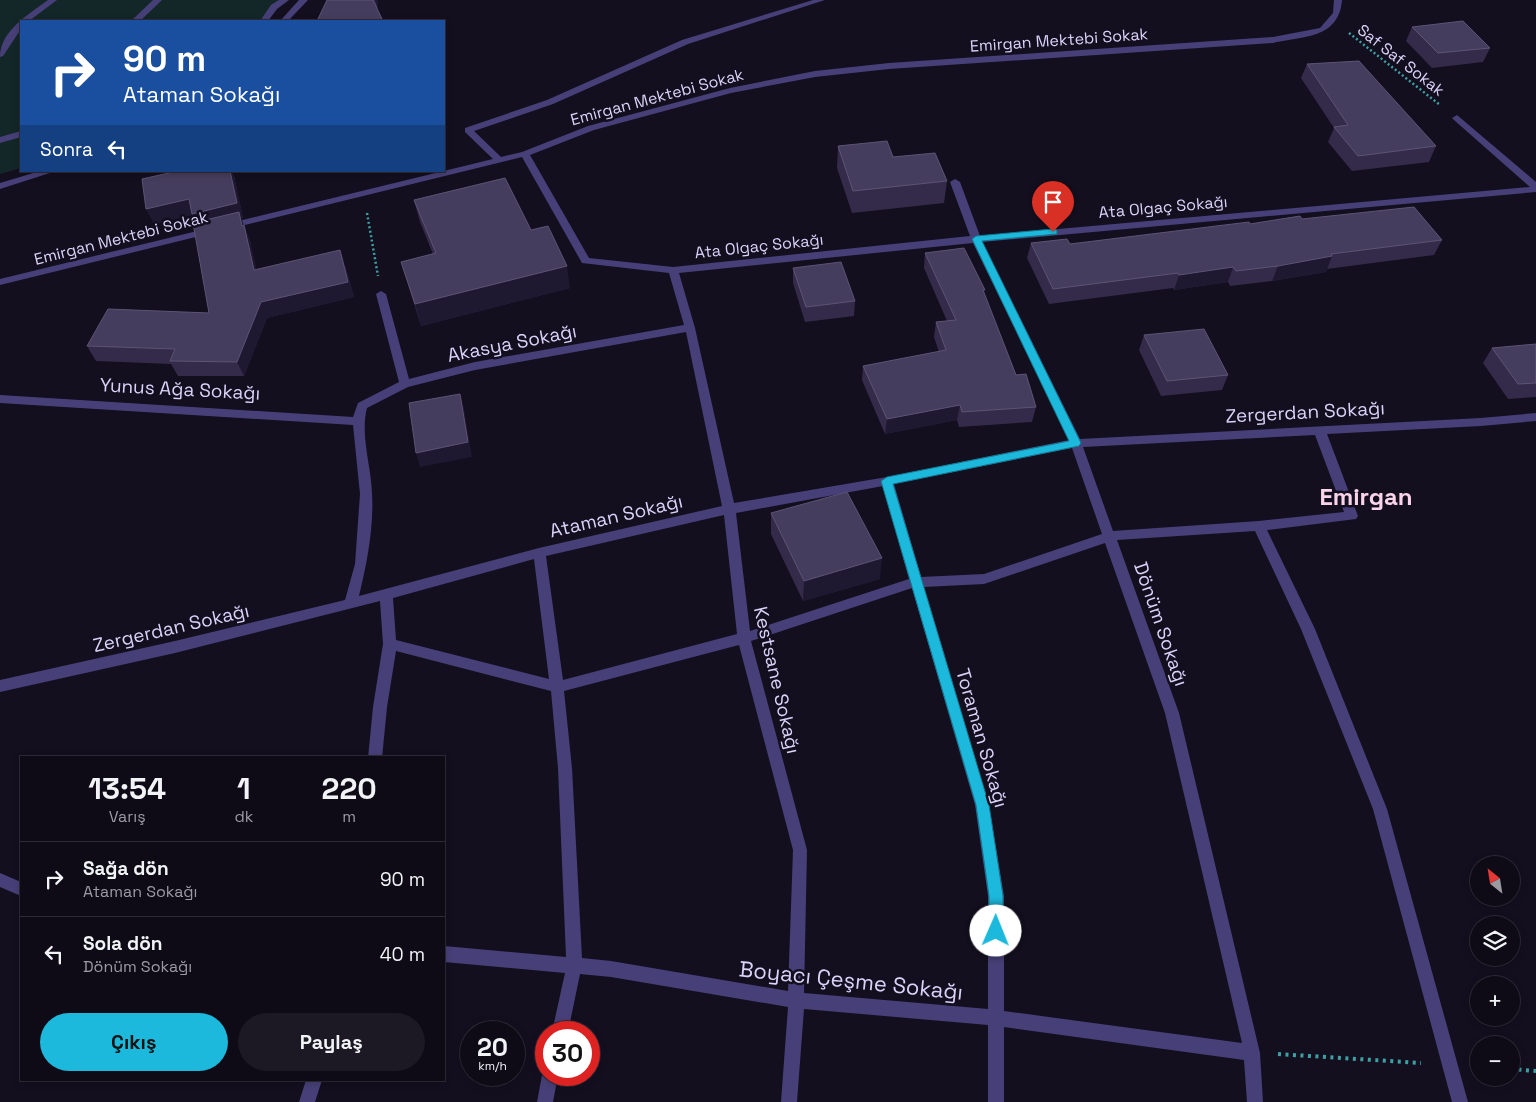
<!DOCTYPE html>
<html lang="tr">
<meta charset="utf-8">
<style>
:root{--surface:#0e0b17;--page:#1c1924;--text:#f1f3f6;--muted:#9b9ba1;--line:#2e2b36;--accent:#1cb9dc}
body{margin:0;font-family:"Space Grotesk",sans-serif;background:var(--page);color:var(--text);height:100vh;display:flex;flex-direction:column;font-size:19px;white-space:nowrap}
*{box-sizing:border-box;margin:0}
p{font-size:16px;color:var(--muted)}
.icon{flex:none;width:28px;height:28px;fill:none;stroke:currentColor;stroke-width:2;stroke-linecap:round;stroke-linejoin:round}
.map{position:relative;flex:1;overflow:hidden}
.details{position:absolute;left:20px;top:756px;width:425px;height:325px;display:flex;flex-direction:column;background:var(--surface);border-radius:0px;box-shadow:0 2px 8px #0003,0 0 0 1px var(--line)}
.details>*{flex:none}
.guide{position:absolute;left:20px;top:20px;width:425px;height:152px;border-radius:0px;box-shadow:0 2px 8px #0003,0 0 0 1px var(--line);background:#1a4fa0;color:#fff;overflow:hidden}
.needle{width:32px;rotate:330deg}
.controls{position:absolute;left:1470px;top:856px;display:grid;gap:10px}
.controls a{display:grid;place-items:center;width:50px;height:50px;border-radius:50%;background:var(--surface);box-shadow:0 2px 8px #0003,0 0 0 1px var(--line);font-size:25px}
.speed{position:absolute;left:460px;top:1021px;display:flex;gap:10px;font-size:25px;font-weight:700;text-align:center}
.speed>*{display:grid;place-content:center;width:65px;height:65px;border-radius:50%;background:var(--surface);box-shadow:0 2px 8px #0003,0 0 0 1px var(--line);line-height:1}
.speed small{font-size:12px;font-weight:400}
.speed .limit{border:8px solid #d22;background:#fff;color:#111}
.pin{position:absolute;display:grid;place-items:center;width:42px;height:42px;color:#fff;margin:-51px -21px;border-radius:50% 50% 50% 0;rotate:-45deg;box-shadow:0 0 5px #0007}
.pin .icon{rotate:45deg}
.me{position:absolute;width:55px;margin:-28px;rotate:1deg;stroke-linejoin:round;filter:drop-shadow(0 0 4px #0008)}
.turn{display:flex;align-items:center;gap:18px;height:105px;padding:0 20px;font-size:22px}
.turn .icon{width:65px;height:65px;stroke-width:2.5}
.turn b{display:block;font-size:35px;line-height:42px}
.then{display:flex;align-items:center;height:48px;padding:0 20px;background:#0003;gap:10px;font-size:19px}
.eta{display:flex;justify-content:space-evenly;align-items:center;height:85px;text-align:center}
.eta b{font-size:30px;font-weight:700;line-height:35px}
.action{display:flex;gap:10px;margin-top:auto;padding:10px 20px}
.action a{flex:1;height:58px;border-radius:30px;background:var(--accent);color:#111;font-size:20px;font-weight:700;line-height:58px;text-align:center}
.action a+a{background:var(--page);color:var(--text)}
ul{padding:0;list-style:none}
li{display:flex;align-items:center;gap:15px;height:75px;padding:0 20px;border-top:1px solid var(--line)}
li div{flex:1}
li b{display:block;font-size:19px}
li em{font-style:normal}
.map>svg:first-child{display:block}
</style>
<div class="map">
<svg width="1536" height="1102" viewBox="0 0 1536 1102">
<rect width="100%" height="100%" fill="#130f1f"/>
<path fill="#132728" d="M0,0H285L274,7L262,21H21V168L0,174Z"/>
<g fill="none" stroke-linecap="round" stroke-linejoin="round">
<path stroke="#3da1a3" stroke-width="2.5" stroke-dasharray="2 2.5" stroke-linecap="butt" d="M1349,33L1440,105
M367,213L378,276"/>
<path stroke="#3da1a3" stroke-width="4" stroke-dasharray="3 4.5" stroke-linecap="butt" d="M1278,1054L1421,1063
M1511,1069L1536,1071"/>
<path fill="#474078" fill-rule="evenodd" d="M48,0H57L29,21H21V29L3,56L0,57C0,31 29,14 48,0Z
M153,0H162L140,21H131Z
M279,0H289L277,9L268,21H260L271,5Z
M299,0H308L288,21H280Z
M813,0H825L688,44L553,104L474,131L501,157L522,152L588,126L730,88L815,71L889,63L1273,37L1320,28L1333,13L1334,0H1342C1339,39 1303,36 1273,43L889,69L815,77L731,93L594,130L530,155L589,258L673,267L970,236L950,182L955,179L960,182L980,236L1530,187L1454,120L1452,118L1457,115L1536,182V192L982,242L1080,439L1481,418L1536,413V421L1481,426L1327,434L1358,516L1356,519L1267,530L1315,629L1387,809L1468,1102H1452L1373,809L1301,629L1255,531L1117,540L1179,713L1260,1053L1263,1102H1247L1244,1060L1004,1027V1102H988V1025L804,1009L797,1102H781L788,1007L611,977L580,974L568,1032H552L565,973L444,962V946L566,957L558,768L551,691L396,651L387,707L382,758H368L373,707L383,644L380,601L175,653L0,692V680L175,641L345,600L355,564L360,494L353,425L0,403V395L353,417L358,403L399,382L376,294L381,291L386,294L409,379L475,362L684,325L669,273L582,263L522,157L0,285V279L493,159L465,132V128L547,100L682,40ZM973,243L1069,440L887,477L734,503L695,328L679,273ZM686,332L722,506L539,548L359,596C367,563 374,527 372,493C371,465 360,435 367,408L408,387L475,370ZM1315,435L1344,512L1259,521L1113,531L1083,447ZM1072,448L1102,534L984,574L921,577L894,484ZM883,486L909,579L750,631L736,513ZM724,515L737,634L563,680L546,556ZM1105,543L1165,713L1242,1043L1004,1011V896L989,805L924,587L984,584ZM534,559L549,679L396,640L393,598ZM912,588L975,805L988,896V1009L804,993L807,850L751,641ZM739,645L793,850L788,991L611,961L582,958L572,768L564,691Z
M21,131V137L0,143V137Z
M40,171H56L0,189V183Z
M0,873L21,882V896L0,887Z
M546,1068V1075H558L553,1102H537L542,1075Z
M306,1080H322L315,1102H299Z"/>
</g>
<path fill="#342b4a" d="M327,0H378L377,9Z
M1412,27L1490,48L1483,62L1432,68L1406,41Z
M1307,64L1436,146L1429,162L1352,171L1328,142L1334,128L1301,78Z
M838,146L893,157L947,181L944,203L852,213L837,168Z
M234,176L243,218H241L250,241L256,269L345,265L354,297L267,318L244,376H178L171,364L96,361L87,346L209,313L195,222L192,215L154,224Z
M414,200L531,230L570,288L421,326L401,262L433,254L420,222Z
M1302,219L1442,240L1434,255L1327,269L1326,272L1272,281L1230,286L1228,282L1174,290L1173,288L1049,304L1027,258L1031,243L1070,244Z
M925,253L984,294L1016,375L1036,407L1032,422L959,427L957,420L885,434L862,380L863,366L939,352L934,337L936,322L947,321L924,268Z
M793,268L855,301L854,316L805,322L793,283Z
M1144,335L1228,375L1222,390L1161,396L1139,350Z
M1536,344V397L1508,399L1483,363L1492,348Z
M771,513L880,579L803,601L771,534Z"/>
<path fill="#1f1831" d="M375,0H378V9Z
M230,171H232L234,176L243,218H241L250,241L260,285L198,229L192,215L154,224L146,209L189,199Z
M340,250L345,265L354,297L267,318L244,376L237,362L261,302Z
M1332,256L1326,272L1272,281L1278,266Z
M567,266L570,288L421,326L415,304Z
M1233,267L1228,282L1174,290L1179,275Z
M460,394L464,409L472,457L420,467L416,453Z
M960,405L957,420L885,434L887,419Z
M882,558L880,579L803,601L804,581Z"/>
<path fill="#453d5d" stroke="#5d5475" d="M327,0H373L383,21H317Z
M1463,21L1490,48L1438,53L1412,27Z
M1359,61L1436,146L1358,156L1334,127L1348,125L1307,64Z
M887,141L893,157L935,153L947,181L853,191L838,146Z
M178,171H230L237,203L192,214L189,199L146,209L142,179Z
M505,178L531,230L548,226L567,266L415,304L401,262L436,253L414,200Z
M1414,207L1442,240L1331,254L1332,256L1278,266L1236,271L1233,267L1179,275L1178,273L1053,289L1031,243L1067,239L1070,244L1249,222L1250,224L1300,216L1302,219Z
M239,212L242,226L244,225L254,270L340,250L348,282L261,302L237,362L170,361L175,349L87,346L108,309L209,313L193,223Z
M964,248L985,290H983L1016,375L1026,374L1036,407L962,412L960,405L887,419L863,366L946,350L936,322L956,320L925,253Z
M841,262L855,301L806,307L793,268Z
M1204,329L1228,375L1167,381L1144,335Z
M1536,344V383L1518,384L1492,348Z
M460,394L468,442L416,453L409,403Z
M847,492L882,558L804,581L771,513Z"/>
<path fill="#1cb9dc" stroke="#12788f" d="M1053,229L1057,230V234L982,241L1081,443L1079,446L893,484L989,805L1003,896V931L1001,936L996,938L991,936L989,931V896L976,805L881,481L887,477L1069,441L972,239L976,236Z"/>
<g text-anchor="middle" dominant-baseline="central" stroke-width="5" stroke-linejoin="round" paint-order="stroke">
<g font-size="16" fill="#dad3f9" stroke="#130f1f">
<text transform="translate(1059 40) rotate(-4)">Emirgan Mektebi Sokak</text>
<text transform="translate(1401 60) rotate(38)">Saf Saf Sokak</text>
<text transform="translate(657 97) rotate(-15)">Emirgan Mektebi Sokak</text>
<text transform="translate(1163 207) rotate(-5)">Ata Olgaç Sokağı</text>
<text transform="translate(121 238) rotate(-14)">Emirgan Mektebi Sokak</text>
<text transform="translate(759 246) rotate(-6)">Ata Olgaç Sokağı</text>
</g>
<g font-size="19" fill="#dad3f9" stroke="#130f1f">
<text transform="translate(512 343) rotate(-11)">Akasya Sokağı</text>
<text transform="translate(180 389) rotate(3)">Yunus Ağa Sokağı</text>
<text transform="translate(1305 412) rotate(-3)">Zergerdan Sokağı</text>
<text transform="translate(616 516) rotate(-13)">Ataman Sokağı</text>
<text transform="translate(1161 624) rotate(71)">Dönüm Sokağı</text>
<text transform="translate(171 628) rotate(-13)">Zergerdan Sokağı</text>
<text transform="translate(777 680) rotate(77)">Kestsane Sokağı</text>
<text transform="translate(982 738) rotate(74)">Toraman Sokağı</text>
</g>
<g font-size="22" fill="#dad3f9" stroke="#130f1f">
<text transform="translate(851 980) rotate(6)">Boyacı Çeşme Sokağı</text>
</g>
<g font-size="24" font-weight="bold" fill="#fad5e9" stroke="#130f1f">
<text x="1366" y="496">Emirgan</text>
</g>
</g>
</svg>
<div class="controls">
<a><svg class="needle" viewBox="-14 -14 28 28"><path d="M0-13l5 13h-10z" fill="#e53935"/><path d="M0 13l5-13h-10z" fill="#9b9ba1"/></svg></a>
<a><svg class="icon" aria-label="layers" viewBox="0 0 24 24"><path d="M12 4l9 5-9 5-9-5zM3 14l9 5 9-5"/></svg></a>
<a>+</a>
<a>−</a>
</div>
<div class="speed"><div>20<small>km/h</small></div><div class="limit">30</div></div>
<div class="pin" style="left:1053px;top:232px;background:#d93025"><svg class="icon" aria-label="arrive" viewBox="0 0 24 24"><path d="M6 21V4h12l-3 4 3 4H6"/></svg></div>
<svg class="me" style="left:996px;top:931px" viewBox="-20 -20 40 40"><circle r="19" fill="#fff"/><path d="M0-13L10 11 0 6-10 11z" fill="#1cb9dc"/></svg>
<div class="guide">
<div class="turn"><svg class="icon" aria-label="right" viewBox="0 0 24 24"><path d="M7 20v-9h11M14 6l5 5-5 5"/></svg><div><b>90 m</b>Ataman Sokağı</div></div>
<div class="then">Sonra<svg class="icon" aria-label="left" viewBox="0 0 24 24"><path d="M17 20v-9H6M10 6l-5 5 5 5"/></svg></div>
</div>
<section class="details">
<div class="eta">
<div><b>13:54</b><p>Varış</p></div>
<div><b>1</b><p>dk</p></div>
<div><b>220</b><p>m</p></div>
</div>
<ul>
<li><svg class="icon" aria-label="right" viewBox="0 0 24 24"><path d="M7 20v-9h11M14 6l5 5-5 5"/></svg><div><b>Sağa dön</b><p>Ataman Sokağı</p></div><em>90 m</em></li>
<li><svg class="icon" aria-label="left" viewBox="0 0 24 24"><path d="M17 20v-9H6M10 6l-5 5 5 5"/></svg><div><b>Sola dön</b><p>Dönüm Sokağı</p></div><em>40 m</em></li>
</ul>
<div class="action"><a>Çıkış</a><a>Paylaş</a></div>
</section>
</div>
